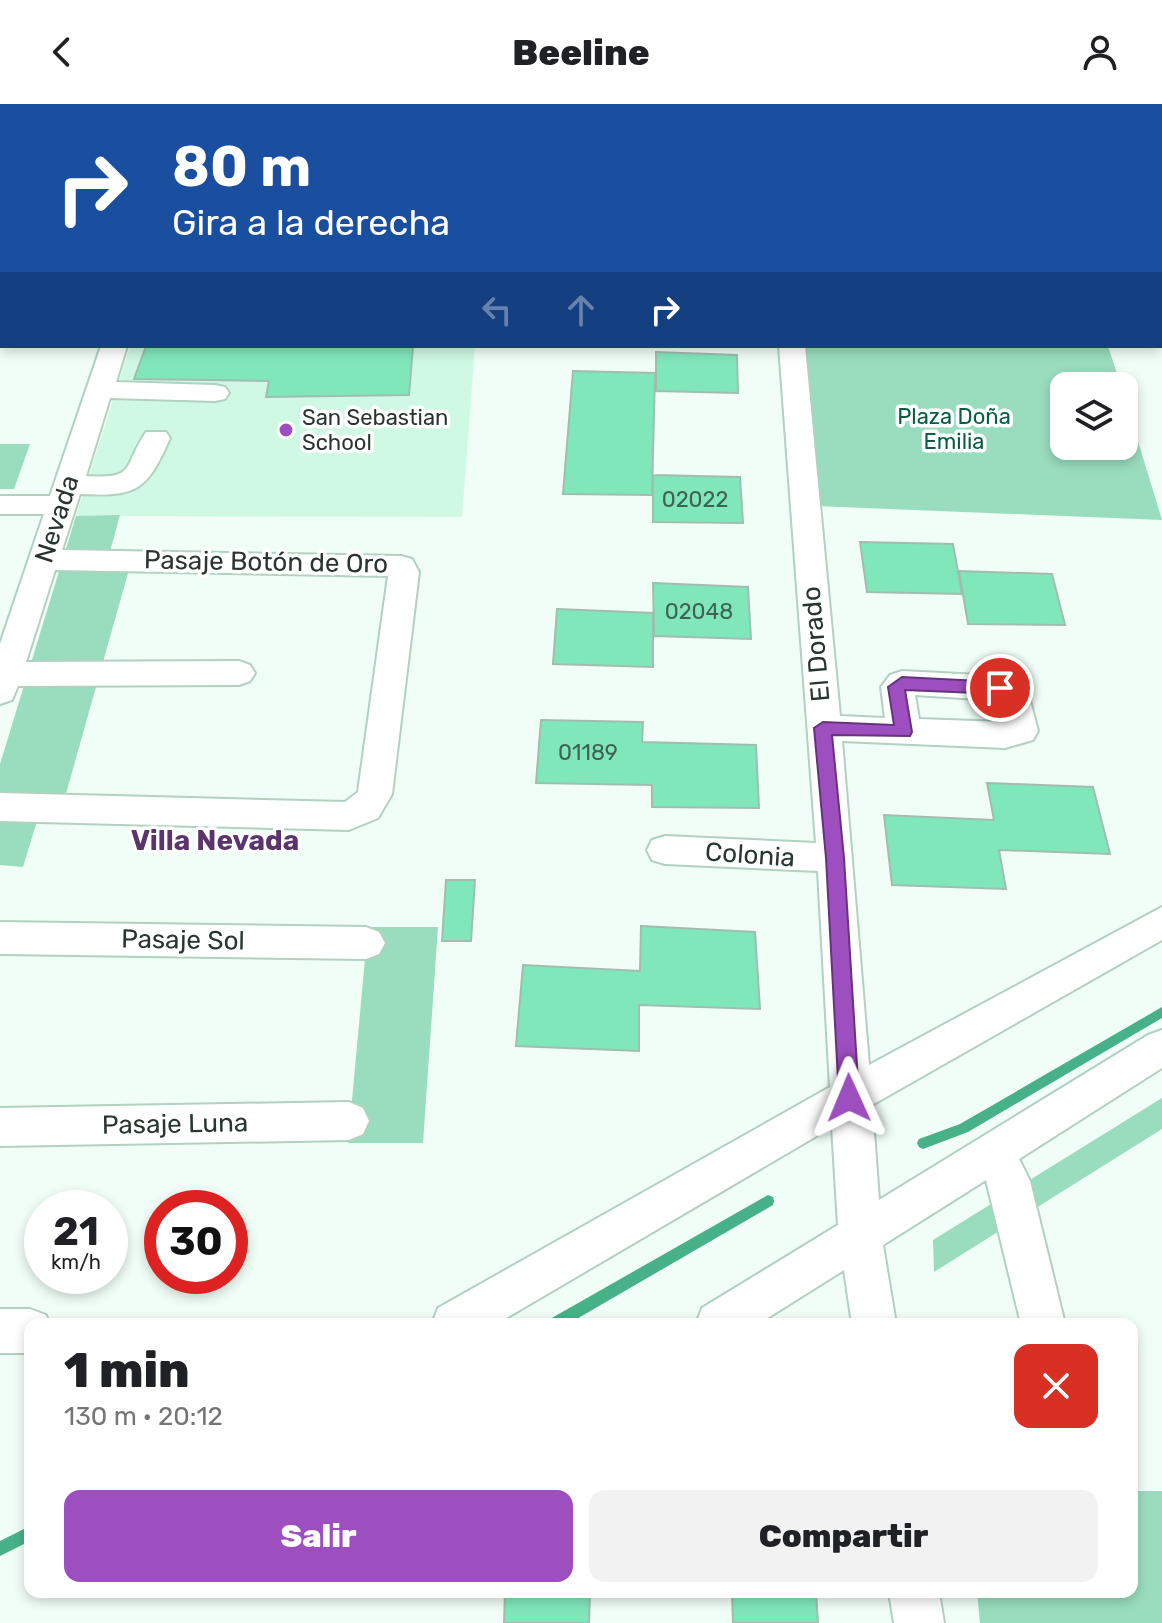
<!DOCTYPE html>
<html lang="es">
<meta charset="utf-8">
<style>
:root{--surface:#fff;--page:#f2f2f2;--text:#202124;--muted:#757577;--accent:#9d4ebf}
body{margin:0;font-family:Rubik,sans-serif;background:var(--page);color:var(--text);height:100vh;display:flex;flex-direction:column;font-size:30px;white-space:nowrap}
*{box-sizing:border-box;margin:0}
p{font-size:26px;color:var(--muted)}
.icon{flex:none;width:44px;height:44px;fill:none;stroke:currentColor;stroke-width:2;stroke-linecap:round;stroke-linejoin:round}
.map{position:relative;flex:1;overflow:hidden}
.drawer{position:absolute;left:24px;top:1214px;width:1114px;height:280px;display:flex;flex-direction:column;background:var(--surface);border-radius:16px;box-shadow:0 4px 12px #0003}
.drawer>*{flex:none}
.hud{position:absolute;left:0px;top:0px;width:1162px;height:244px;box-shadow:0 4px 12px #0003;background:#1a4fa0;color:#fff;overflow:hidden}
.controls{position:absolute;left:1050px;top:268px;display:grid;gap:16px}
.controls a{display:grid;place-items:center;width:88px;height:88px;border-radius:16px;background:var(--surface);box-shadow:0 4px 12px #0003;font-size:40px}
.speed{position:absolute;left:24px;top:1086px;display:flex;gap:16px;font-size:40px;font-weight:700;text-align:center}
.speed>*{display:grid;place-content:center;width:104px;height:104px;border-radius:50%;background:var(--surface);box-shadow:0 4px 12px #0003;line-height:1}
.speed small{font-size:20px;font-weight:400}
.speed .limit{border:12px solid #d22;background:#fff;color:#111}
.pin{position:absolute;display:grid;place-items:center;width:68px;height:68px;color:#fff;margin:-34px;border:4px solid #fff;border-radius:50%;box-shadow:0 2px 8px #0007}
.me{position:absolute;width:88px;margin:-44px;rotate:359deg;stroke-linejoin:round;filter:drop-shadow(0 0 6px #0008)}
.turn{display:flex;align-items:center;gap:28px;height:168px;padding:0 40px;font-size:36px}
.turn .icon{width:104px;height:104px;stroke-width:2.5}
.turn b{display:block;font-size:56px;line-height:68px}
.lanes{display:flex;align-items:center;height:76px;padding:0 40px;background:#0003;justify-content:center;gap:40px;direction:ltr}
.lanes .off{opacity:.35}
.round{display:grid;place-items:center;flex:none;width:84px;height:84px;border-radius:16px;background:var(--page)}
.summary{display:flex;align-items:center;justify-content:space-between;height:136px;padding:0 40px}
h1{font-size:48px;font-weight:800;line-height:60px}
.primary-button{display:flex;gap:16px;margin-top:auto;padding:16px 40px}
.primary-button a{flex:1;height:92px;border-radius:16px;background:var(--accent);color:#fff;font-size:32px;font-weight:800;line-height:92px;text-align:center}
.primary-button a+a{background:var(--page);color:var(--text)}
header{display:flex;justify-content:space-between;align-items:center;height:104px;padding:0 40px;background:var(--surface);font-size:36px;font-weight:800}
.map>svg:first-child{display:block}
</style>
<header><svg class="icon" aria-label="back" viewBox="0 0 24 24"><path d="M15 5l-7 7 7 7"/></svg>Beeline<svg class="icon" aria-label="person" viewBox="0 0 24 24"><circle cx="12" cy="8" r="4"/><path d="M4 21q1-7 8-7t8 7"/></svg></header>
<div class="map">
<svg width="1162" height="1519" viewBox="0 0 1162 1519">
<rect width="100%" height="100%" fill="#f1fdf7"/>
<path fill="#d0f9e5" d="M130,242H475L462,413L76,412Z"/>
<path fill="#9addbe" d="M800,242H1108L1121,282H1064V342H1124V291L1162,416L816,402Z
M0,340H30L14,385H0Z
M120,411L108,455H132L62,704H41L23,763L0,761V660L76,412Z
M368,823H438L423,1039H348Z
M1162,994V1025L934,1168L933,1136Z
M1132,1387H1162V1519H980L977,1488H1132Z"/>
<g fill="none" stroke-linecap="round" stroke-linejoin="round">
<path fill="#47b187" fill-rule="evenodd" d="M1162,903V914L968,1028L923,1045L919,1043L917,1039L919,1035L960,1020Z
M768,1091L773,1093L774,1097L773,1101L568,1220H548L550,1215Z
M30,1422V1437L0,1452V1437Z"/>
</g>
<path fill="#80e7bb" stroke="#a0beaf" stroke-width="2" d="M146,242L413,243L409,291L266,293L269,277L134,275Z
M656,248L737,251L738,289L656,287Z
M573,267L655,269L652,391L563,390Z
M653,371L740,373L743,419L653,418Z
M860,438L953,440L962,490L867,488Z
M959,467L1052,470L1065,521L968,520Z
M653,479L748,483L751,535L654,532Z
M557,505L653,509V563L553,560Z
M541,616L643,618L642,638L756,641L759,704L652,703V681L536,679Z
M987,679L1093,683L1110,750L999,746L1006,785L892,781L884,711L994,716Z
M446,776H475L471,837H442Z
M641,822L755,828L760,905L639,901V947L516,942L523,861L640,867Z
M505,1488H590L589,1519H504Z
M732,1488H816L818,1519H733Z"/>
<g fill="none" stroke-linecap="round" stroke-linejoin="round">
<defs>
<path id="minor" d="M1160,41H1162V55H1160Z
M0,42H2V56H0Z
M0,113H2V127H0Z
M1160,171H1162V187H1160Z
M0,189H2V205H0Z
M101,242H127L116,278L215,281L225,283L229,289L225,295L215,297L110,294L86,372C137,375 122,364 146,328H166L170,334C147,387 137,393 80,390L62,446L401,452L412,455L419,468L392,690L378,714L349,726L0,717V689L345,698L358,688L388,472L55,466L26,558L239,557L250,561L255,569L250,577L239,581L18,582L12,596L0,600V540L44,410H0V392H50Z
M779,242H805L840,612L885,614L881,583L890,571L902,567L1000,572L1027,585L1038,627L1033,636L1005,644L842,637L869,961L1162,803V836L872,1001L879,1096L1148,931L1162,926V964L1019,1055L1030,1077L1065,1220H1021L986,1076L883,1141L896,1220H852L844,1166L758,1220H696L702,1204L838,1121L832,1023L496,1220H432L438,1204L830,983L818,767L665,760L652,756L647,746L652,736L665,732L816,739ZM915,591L994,596L1000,599L1003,618L919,615Z
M0,818L366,823L379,828L385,839L379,850L366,855L0,850Z
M349,998L363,1004L369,1017L363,1030L349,1036L0,1042V1004Z
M0,1205H30L46,1211L49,1220H30V1249H0Z
M889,1488H939L944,1519H894Z"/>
</defs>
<use href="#minor" stroke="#b1d1c1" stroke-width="4"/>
<use href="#minor" fill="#fff" fill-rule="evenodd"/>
</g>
<path fill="#9d4ebf" stroke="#66337c" stroke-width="2" d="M902,573L1000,578L1008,584L1000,590L905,586L912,628L910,632L832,631L844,754L859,994L856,1000L849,1003L842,1000L839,994L826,754L814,624L823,618L894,621L888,583Z"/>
<circle fill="#9d4ebf" stroke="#fff" stroke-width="3" cx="286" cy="326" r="8"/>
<g text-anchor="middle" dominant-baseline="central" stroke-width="7" stroke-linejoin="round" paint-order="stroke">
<g font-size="22" fill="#075e42" stroke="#fff">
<text x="954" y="312">Plaza Doña<tspan x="954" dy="25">Emilia</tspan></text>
</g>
<g font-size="22" fill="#29362f" stroke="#fff" text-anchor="start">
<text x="302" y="313">San Sebastian<tspan x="302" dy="25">School</tspan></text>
</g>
<g font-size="22" fill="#3f6252">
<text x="695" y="395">02022</text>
<text x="699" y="507">02048</text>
<text x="588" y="648">01189</text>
</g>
<g font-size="26" fill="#29362f" stroke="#fff">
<text transform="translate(57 415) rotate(-72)">Nevada</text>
<text transform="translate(266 458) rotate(1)">Pasaje Botón de Oro</text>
<text transform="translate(816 540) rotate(-95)">El Dorado</text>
<text transform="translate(750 751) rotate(4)">Colonia</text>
<text transform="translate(183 836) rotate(1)">Pasaje Sol</text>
<text transform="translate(175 1020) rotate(-1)">Pasaje Luna</text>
</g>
<g font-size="28" font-weight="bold" fill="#5a346b" stroke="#fff">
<text x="215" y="736">Villa Nevada</text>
</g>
</g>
</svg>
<div class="controls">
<a><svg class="icon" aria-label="layers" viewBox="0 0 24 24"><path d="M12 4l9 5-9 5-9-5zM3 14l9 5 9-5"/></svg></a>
</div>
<div class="speed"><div>21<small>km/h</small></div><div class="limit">30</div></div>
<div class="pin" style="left:1000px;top:584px;background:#d93025"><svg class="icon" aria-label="arrive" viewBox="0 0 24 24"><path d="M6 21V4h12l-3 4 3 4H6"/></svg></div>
<svg class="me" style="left:849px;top:994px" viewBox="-20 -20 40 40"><path d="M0-17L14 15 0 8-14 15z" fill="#9d4ebf" stroke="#fff" stroke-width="4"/></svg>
<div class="hud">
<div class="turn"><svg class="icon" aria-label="right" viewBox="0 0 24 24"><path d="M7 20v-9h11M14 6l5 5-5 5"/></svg><div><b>80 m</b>Gira a la derecha</div></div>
<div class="lanes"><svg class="icon off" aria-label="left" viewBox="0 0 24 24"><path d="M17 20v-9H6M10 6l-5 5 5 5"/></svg><svg class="icon off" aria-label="ahead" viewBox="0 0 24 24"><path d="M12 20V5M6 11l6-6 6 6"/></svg><svg class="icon" aria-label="right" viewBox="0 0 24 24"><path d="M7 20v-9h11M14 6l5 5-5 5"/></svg></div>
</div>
<section class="drawer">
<div class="summary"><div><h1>1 min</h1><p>130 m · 20:12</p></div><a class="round" style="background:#d93025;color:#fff"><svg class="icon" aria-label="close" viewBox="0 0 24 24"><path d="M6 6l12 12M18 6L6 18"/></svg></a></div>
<div class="primary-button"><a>Salir</a><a>Compartir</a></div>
</section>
</div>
